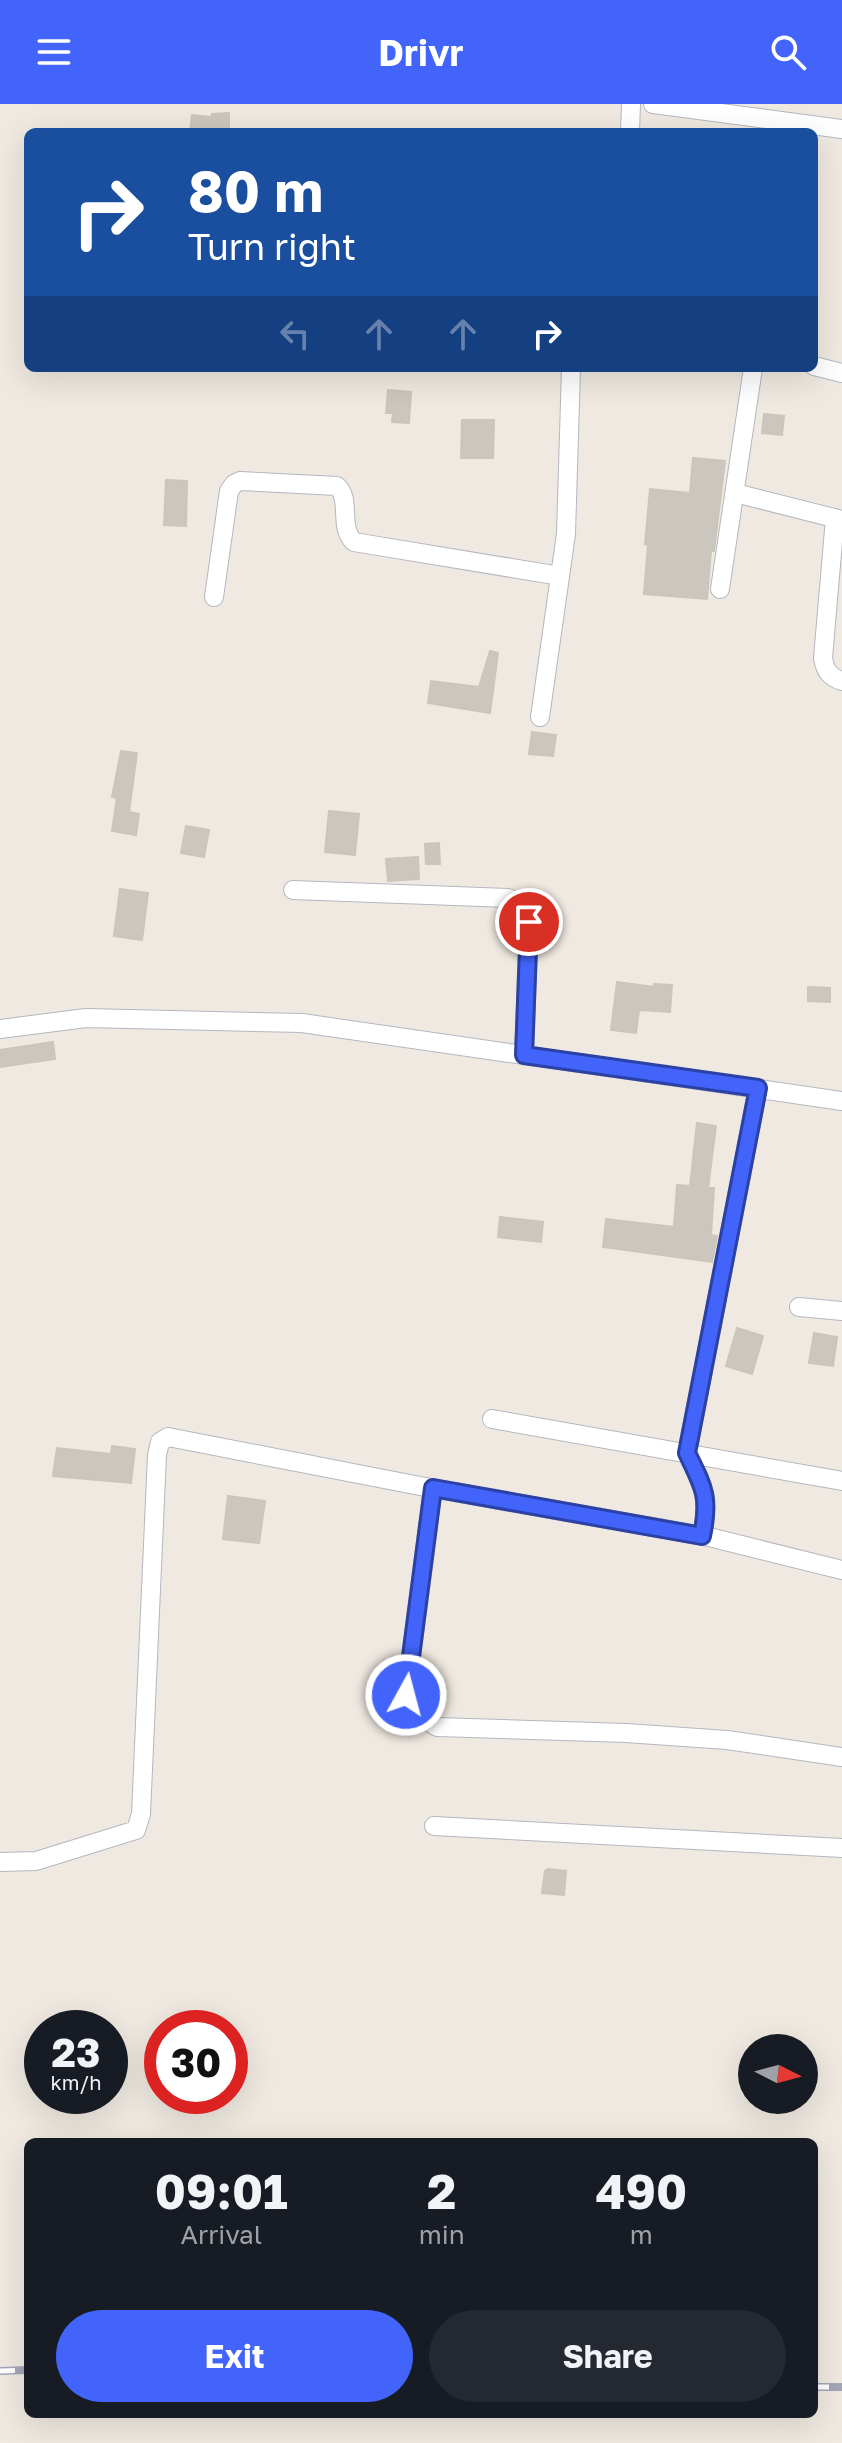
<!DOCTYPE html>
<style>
:root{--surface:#171b24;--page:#242831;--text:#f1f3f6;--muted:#9ea1a6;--accent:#4264fb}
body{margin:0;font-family:"Golos Text",sans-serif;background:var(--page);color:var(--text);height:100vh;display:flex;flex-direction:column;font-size:30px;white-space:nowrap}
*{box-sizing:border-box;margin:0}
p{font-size:26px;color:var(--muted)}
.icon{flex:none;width:44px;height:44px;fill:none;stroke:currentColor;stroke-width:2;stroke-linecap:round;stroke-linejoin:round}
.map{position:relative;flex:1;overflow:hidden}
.panel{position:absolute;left:24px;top:2034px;width:794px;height:280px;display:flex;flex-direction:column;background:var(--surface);border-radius:12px;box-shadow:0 8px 32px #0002}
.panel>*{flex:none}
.banner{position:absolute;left:24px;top:24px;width:794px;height:244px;border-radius:12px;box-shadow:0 8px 32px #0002;background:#1a4fa0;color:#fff;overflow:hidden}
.needle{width:52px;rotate:96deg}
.buttons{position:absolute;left:738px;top:1930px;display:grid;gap:16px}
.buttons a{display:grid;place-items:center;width:80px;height:80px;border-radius:50%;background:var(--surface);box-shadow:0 8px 32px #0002;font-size:40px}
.speed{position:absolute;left:24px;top:1906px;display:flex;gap:16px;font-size:40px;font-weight:700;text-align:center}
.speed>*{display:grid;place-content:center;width:104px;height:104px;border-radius:50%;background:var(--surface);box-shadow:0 8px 32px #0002;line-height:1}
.speed small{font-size:20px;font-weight:400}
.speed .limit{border:12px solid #d22;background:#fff;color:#111}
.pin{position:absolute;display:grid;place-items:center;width:68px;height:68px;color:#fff;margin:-34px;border:4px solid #fff;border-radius:50%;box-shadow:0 2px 8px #0007}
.me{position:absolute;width:88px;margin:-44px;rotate:7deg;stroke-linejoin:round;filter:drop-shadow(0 0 6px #0008)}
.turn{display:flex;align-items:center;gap:28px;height:168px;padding:0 32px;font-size:36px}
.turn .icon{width:104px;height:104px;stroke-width:2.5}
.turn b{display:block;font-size:56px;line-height:68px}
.lanes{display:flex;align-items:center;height:76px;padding:0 32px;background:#0003;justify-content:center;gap:40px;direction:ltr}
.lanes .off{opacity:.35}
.eta{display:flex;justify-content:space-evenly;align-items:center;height:136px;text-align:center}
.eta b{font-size:48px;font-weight:700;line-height:56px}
.primary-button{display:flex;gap:16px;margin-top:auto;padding:16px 32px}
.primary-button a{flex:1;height:92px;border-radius:48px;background:var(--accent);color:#fff;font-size:32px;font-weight:700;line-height:92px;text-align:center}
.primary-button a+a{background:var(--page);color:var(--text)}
header{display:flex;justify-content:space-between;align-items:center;height:104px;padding:0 32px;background:var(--accent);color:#fff;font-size:36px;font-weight:700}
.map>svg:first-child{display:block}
</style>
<header><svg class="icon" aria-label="menu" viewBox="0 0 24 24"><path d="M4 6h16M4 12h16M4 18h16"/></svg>Drivr<svg class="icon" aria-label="search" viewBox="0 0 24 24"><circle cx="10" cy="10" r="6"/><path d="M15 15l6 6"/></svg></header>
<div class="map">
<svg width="842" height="2339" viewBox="0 0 842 2339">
<rect width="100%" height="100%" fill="#efe9e1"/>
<path fill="#cbc7bf" stroke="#cbc5ba" stroke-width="2" d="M229,9V28H190L192,11L212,13V10Z
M388,286L411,288L409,319L392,318L393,309H386Z
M764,310L784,312L782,331L762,329Z
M462,316H494L493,354H461Z
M693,354L725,357L714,447H711L707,495L644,490L648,441L645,440L650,385L690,389Z
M166,376L187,377L186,422L164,421Z
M490,547L498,549L490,609L428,599L431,577L479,583Z
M532,628L556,631L553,652L529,650Z
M121,647L137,649L129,708L139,710L136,731L112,727L117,694L112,693Z
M329,707L359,710L355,751L325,748Z
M186,722L209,726L204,753L181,749Z
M439,739L440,760H426L425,740Z
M418,753L419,775L388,777L386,755Z
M120,785L148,789L142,836L114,832Z
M617,878L654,883V880L672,881L670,908L639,906L636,929L611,926Z
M808,883L830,884V898L808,897Z
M53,938L55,955L0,963V946Z
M697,1019L716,1022L708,1084H714L711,1131L717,1132L712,1158L603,1143L606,1115L674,1123L677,1081L690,1082Z
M500,1113L543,1118L541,1138L498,1133Z
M737,1224L763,1232L752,1270L726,1262Z
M814,1229L837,1233L833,1262L809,1259Z
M112,1342L135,1345L131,1379L53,1372L57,1344L111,1350Z
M228,1392L265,1397L259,1439L223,1435Z
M548,1765L566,1767L564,1791L542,1789L545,1767Z"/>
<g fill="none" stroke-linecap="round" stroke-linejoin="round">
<defs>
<path id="street" d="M653,0L842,25
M630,28L631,0
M814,262L842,269
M735,389L842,416
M835,414L823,554C825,566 829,573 842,577
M720,485L753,264
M214,493L229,387L234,380L240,377L337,382C352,396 338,423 354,438L560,472
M540,613L566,430L571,264
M293,786L508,794C521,799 525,805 529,818L524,951
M0,925L86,914L302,919L842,997
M799,1203L842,1207
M492,1315L842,1377
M433,1384L406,1591L418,1611L437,1623L626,1629L727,1636L842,1653
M702,1432C710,1393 704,1384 687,1349L758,984
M434,1722L842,1744
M0,1758L36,1757L136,1726L141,1710L157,1351L160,1338L168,1333L420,1382L709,1433L842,1466"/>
</defs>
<use href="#street" stroke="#b4b7c1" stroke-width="20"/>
<use href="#street" stroke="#fff" stroke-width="18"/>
<defs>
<path id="rail" d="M0,2267L28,2266
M814,2283H842"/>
</defs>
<use href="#rail" stroke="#a3a6b8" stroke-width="8"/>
<use href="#rail" stroke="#fff" stroke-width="5" stroke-dasharray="15" stroke-linecap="butt"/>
</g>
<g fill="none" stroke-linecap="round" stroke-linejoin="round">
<defs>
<path id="route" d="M406,1591L433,1384L702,1432C710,1393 704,1384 687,1349L758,984L524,951L529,818"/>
</defs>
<use href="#route" stroke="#2b41a3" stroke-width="20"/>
<use href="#route" stroke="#4264fb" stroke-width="14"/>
</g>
</svg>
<div class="buttons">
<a><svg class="needle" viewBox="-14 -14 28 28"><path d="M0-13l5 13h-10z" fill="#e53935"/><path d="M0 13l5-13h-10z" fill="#9ea1a6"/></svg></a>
</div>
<div class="speed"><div>23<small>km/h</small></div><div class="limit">30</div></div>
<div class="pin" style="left:529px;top:818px;background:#d93025"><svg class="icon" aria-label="arrive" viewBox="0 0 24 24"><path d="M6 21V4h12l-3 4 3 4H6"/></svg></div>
<svg class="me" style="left:406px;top:1591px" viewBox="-20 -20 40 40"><circle r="17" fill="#4264fb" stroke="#fff" stroke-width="3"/><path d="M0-11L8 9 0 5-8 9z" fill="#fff"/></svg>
<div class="banner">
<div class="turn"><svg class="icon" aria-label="right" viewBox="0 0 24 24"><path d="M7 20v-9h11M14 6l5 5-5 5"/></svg><div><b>80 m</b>Turn right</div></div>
<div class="lanes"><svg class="icon off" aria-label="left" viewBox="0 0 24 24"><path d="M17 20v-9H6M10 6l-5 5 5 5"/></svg><svg class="icon off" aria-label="ahead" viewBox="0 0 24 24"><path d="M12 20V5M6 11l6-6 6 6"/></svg><svg class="icon off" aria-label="ahead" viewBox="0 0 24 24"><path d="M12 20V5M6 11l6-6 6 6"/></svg><svg class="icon" aria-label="right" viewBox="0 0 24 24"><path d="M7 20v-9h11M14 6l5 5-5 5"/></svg></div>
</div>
<section class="panel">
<div class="eta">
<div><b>09:01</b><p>Arrival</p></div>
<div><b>2</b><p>min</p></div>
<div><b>490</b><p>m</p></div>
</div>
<div class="primary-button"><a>Exit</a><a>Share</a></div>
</section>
</div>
